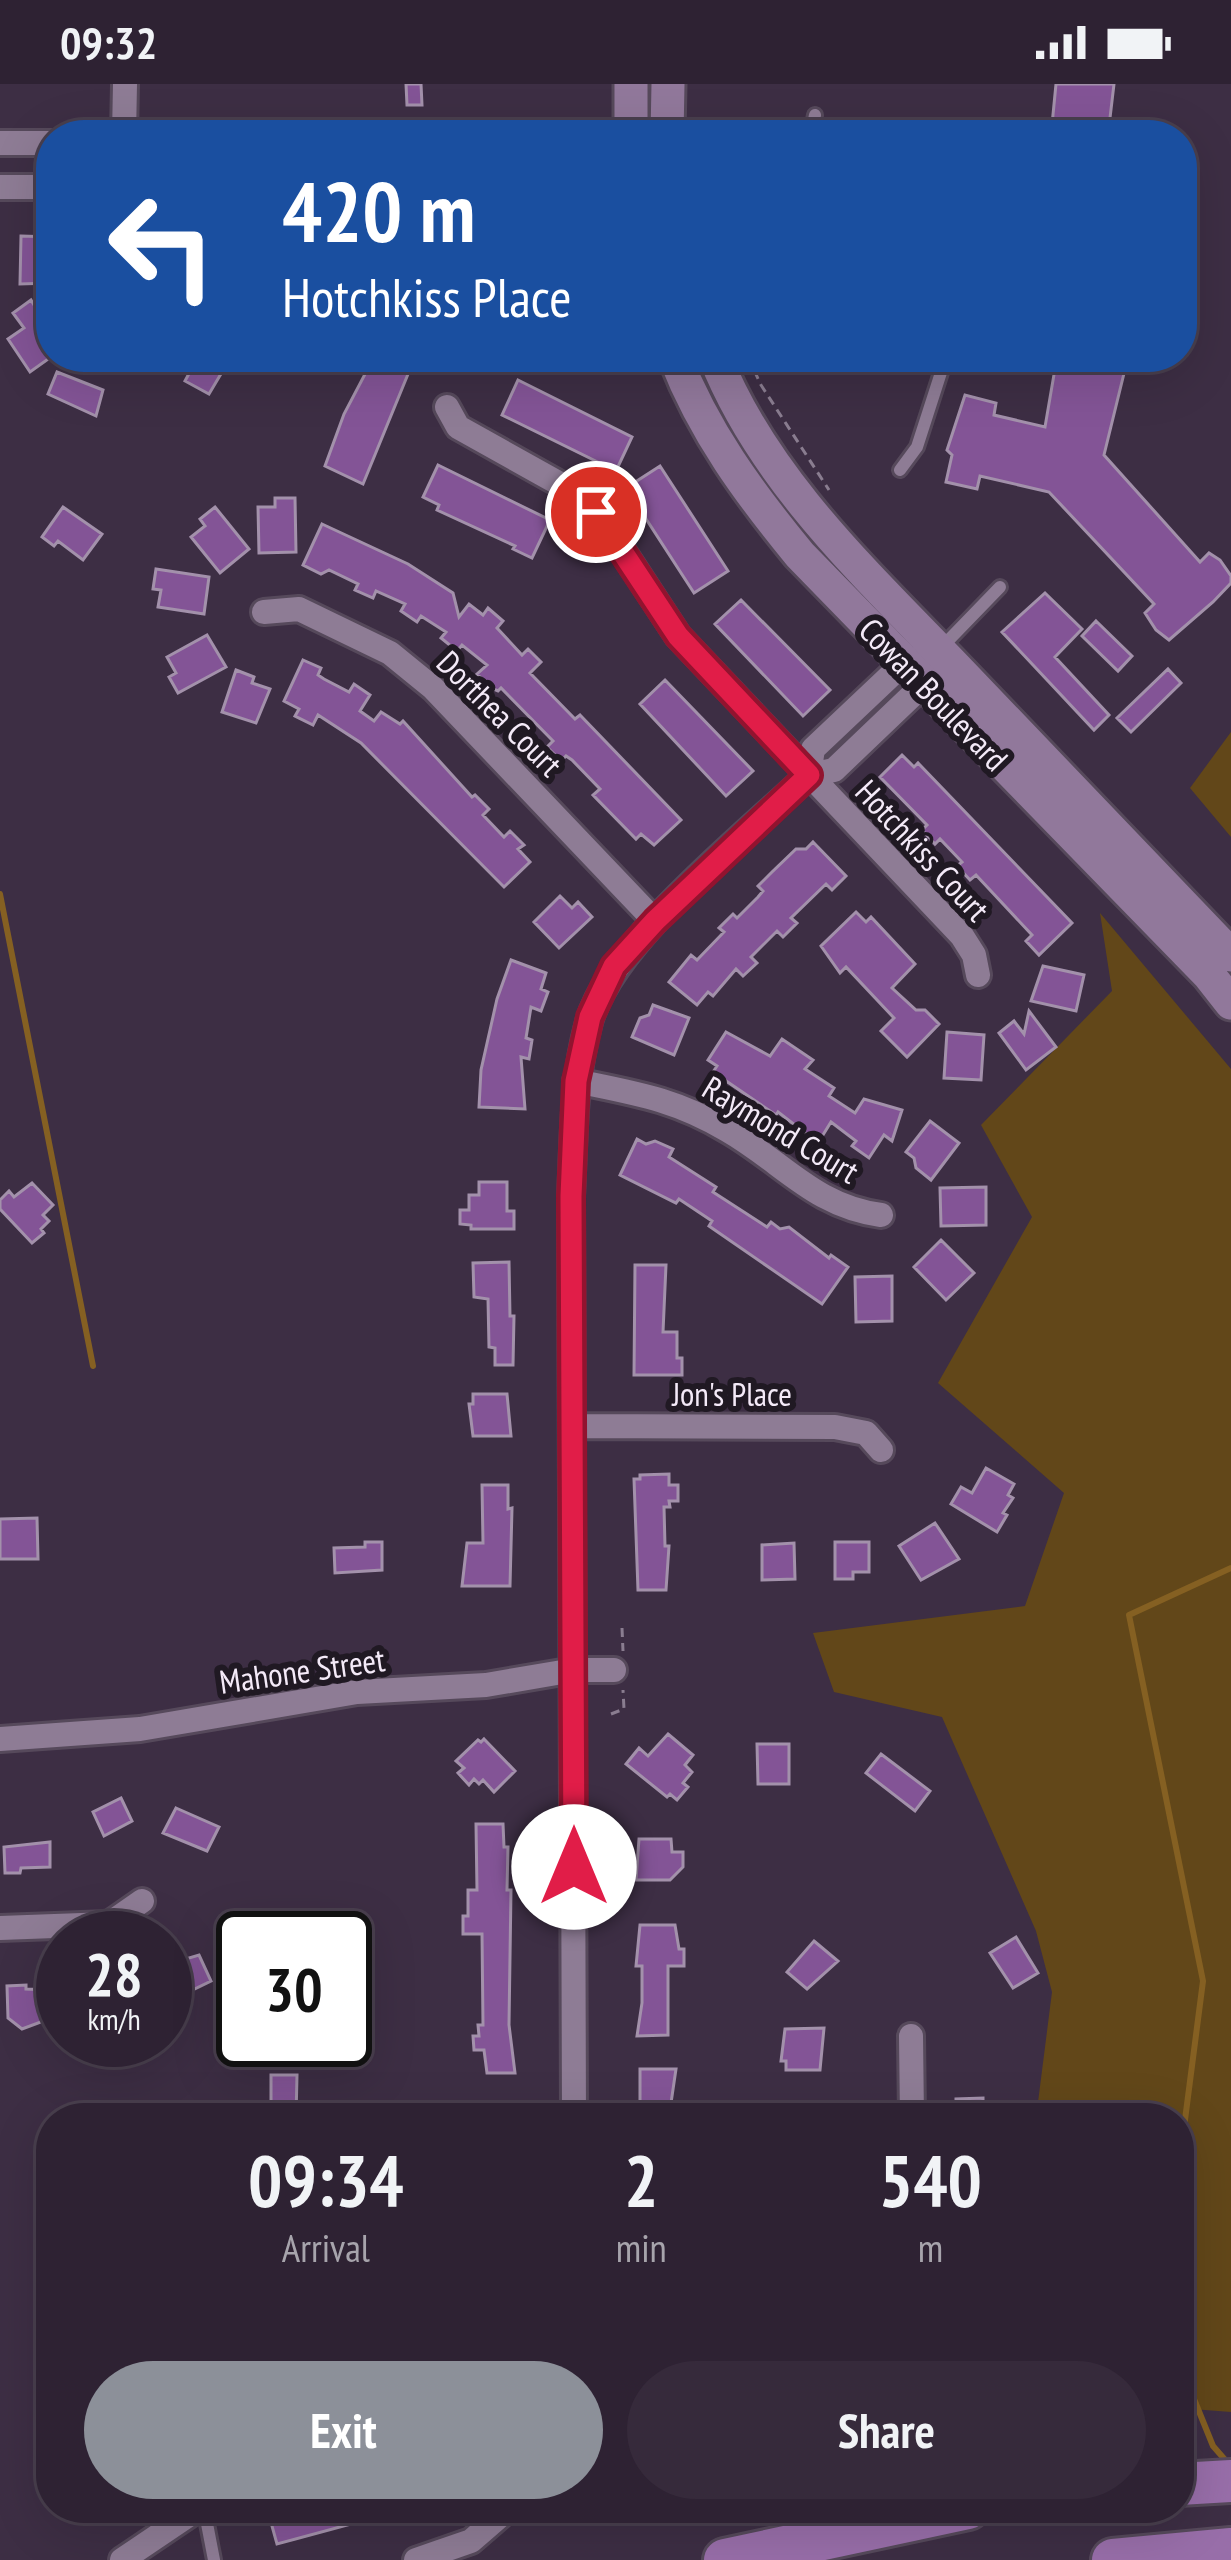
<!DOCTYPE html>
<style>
:root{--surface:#2e2233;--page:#362a3b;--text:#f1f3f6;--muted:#a7a4ac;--line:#493f4e;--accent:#8c9099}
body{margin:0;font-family:"PT Sans Narrow",sans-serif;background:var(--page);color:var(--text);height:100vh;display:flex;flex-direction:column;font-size:45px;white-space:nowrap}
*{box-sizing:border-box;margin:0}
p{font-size:39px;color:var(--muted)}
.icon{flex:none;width:66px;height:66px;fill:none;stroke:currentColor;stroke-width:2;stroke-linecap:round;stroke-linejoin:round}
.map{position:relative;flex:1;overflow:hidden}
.drawer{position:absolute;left:36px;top:2019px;width:1158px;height:420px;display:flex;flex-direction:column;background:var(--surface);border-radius:48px;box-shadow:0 12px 48px #0002,0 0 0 3px var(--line)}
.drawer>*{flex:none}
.hud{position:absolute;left:36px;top:36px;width:1161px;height:252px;border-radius:48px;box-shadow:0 12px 48px #0002,0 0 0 3px var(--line);background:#1a4fa0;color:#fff;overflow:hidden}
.speed{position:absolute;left:36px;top:1827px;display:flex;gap:24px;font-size:60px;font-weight:700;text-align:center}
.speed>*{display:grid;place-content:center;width:156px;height:156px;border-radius:50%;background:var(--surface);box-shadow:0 12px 48px #0002,0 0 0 3px var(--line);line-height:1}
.speed small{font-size:30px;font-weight:400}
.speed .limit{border:6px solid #111;border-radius:18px;background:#fff;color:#111}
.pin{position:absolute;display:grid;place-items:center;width:102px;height:102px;color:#fff;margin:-51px;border:6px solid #fff;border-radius:50%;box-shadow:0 3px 12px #0007}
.me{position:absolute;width:132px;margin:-66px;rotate:0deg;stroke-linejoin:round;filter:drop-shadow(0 0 9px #0008)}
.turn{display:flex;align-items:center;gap:42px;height:252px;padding:0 48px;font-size:54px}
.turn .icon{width:156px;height:156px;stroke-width:2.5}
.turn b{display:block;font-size:84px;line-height:102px}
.eta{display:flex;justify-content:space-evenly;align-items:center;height:204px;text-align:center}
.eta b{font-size:72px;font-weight:800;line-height:84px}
.cta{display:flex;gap:24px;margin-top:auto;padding:24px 48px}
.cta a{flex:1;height:138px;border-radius:72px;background:var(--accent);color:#fff;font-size:48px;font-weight:800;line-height:138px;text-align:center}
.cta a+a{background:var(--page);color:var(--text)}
.status{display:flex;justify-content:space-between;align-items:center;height:84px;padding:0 60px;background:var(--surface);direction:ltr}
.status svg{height:33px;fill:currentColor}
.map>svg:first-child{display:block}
</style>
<div class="status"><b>09:32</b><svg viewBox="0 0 49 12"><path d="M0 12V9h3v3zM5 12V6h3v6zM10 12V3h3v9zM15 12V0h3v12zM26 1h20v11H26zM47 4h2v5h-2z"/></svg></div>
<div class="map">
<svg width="1231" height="2476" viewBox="0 0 1231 2476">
<rect width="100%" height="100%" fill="#3d2e44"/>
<path fill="#624719" d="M1231,648V753L1190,704Z
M1100,829L1231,985V2328L1179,2324V2034H1036L1052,1908L1036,1847L942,1633L834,1608L813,1549L1025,1522L1064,1409L938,1299L1032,1133L981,1041L1112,907Z"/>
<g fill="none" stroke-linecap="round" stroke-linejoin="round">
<path stroke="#856022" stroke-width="6" d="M0,810L93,1282
M1179,2082L1203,1897L1129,1531L1231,1484
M1179,2278L1213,2362L1227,2378"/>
</g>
<path fill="#835496" stroke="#a391ab" stroke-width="3" d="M406,0H421L422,21H407Z
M1056,0H1114L1108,51H1051Z
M21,152L51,153V199L20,200Z
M31,216L51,249V273L30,288L8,255L24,244L13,229Z
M198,273H231L209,310L185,297Z
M374,273H415L363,400L325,382L344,330Z
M1057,273H1128L1104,371L1200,478L1209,469L1220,476L1231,492V499L1213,518L1169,556L1156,546L1145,529L1154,520L1049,408L980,392L977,405L946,398L952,371L947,366L965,311L996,319L994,331L1045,343Z
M57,288L103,306L96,332L48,310Z
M518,296L632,353L616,387L502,331Z
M438,381L550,436L532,474L513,465L515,462L437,426L439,421L423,413Z
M660,382L728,487L694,509L626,404Z
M275,414H295L296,468L259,469L258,423H275Z
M63,423L102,450L83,476L58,457L54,462L42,453Z
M215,423L249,465L220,489L191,453L205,442L200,435Z
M322,440L408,480L453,509L459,533L469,520L483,531L488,524L503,537L497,544L522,571L528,565L541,578L530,589L575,635L580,631L681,736L654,761L641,750L636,755L593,711L600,705L572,676L566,672L561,677L547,663L553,657L501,604L498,607L491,604L477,590L487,581L462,561L457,567L441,554L446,548L421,532L417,538L401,527L405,520L376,507L373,514L355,506L358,500L329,486L321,490L303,481Z
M156,485L209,493L204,530L158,523L161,506L153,505Z
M1045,509L1082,545L1055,573L1109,631L1094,646L1002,548Z
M741,516L830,606L803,632L715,540Z
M1096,537L1132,572L1118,587L1082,552Z
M207,551L226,583L178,609L169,593L176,589L167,573Z
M303,576L321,584L318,591L324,595L349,608L354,600L370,611L360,627L374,637L381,628L400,640L403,637L472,713L475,711L489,725L483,731L504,753L510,747L524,761L518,765L530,778L504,803L361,659L318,631L313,641L295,632L299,625L284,617Z
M1168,585L1181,599L1131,648L1117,634Z
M236,586L254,593L252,599L270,605L256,639L222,628Z
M665,596L753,687L726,712L640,620Z
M902,671L914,683L918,679L1072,839L1039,871L1026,857L1032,851L976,791L970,796L957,782L962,778L940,755L935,760L922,746L927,741L880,693Z
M813,758L846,792L832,806L826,800L791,834L797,839L783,853L777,847L751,873L757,879L743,892L736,885L713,912L708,908L697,921L669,898L691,871L697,876L724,848L719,844L733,830L737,834L758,813L763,807L758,802L772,788L796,765H806Z
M560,812L572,824L578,818L592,833L559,864L534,838Z
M856,828L866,838L871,833L915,880L892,904L916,926H925L939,940L907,973L881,947L894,934L846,883L840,889L821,862Z
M511,876L546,889L541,905L548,908L541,927L531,923L526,954L532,956L529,975L521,973L525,1025L479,1023L481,986L497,915Z
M1043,882L1084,891L1076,927L1031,917Z
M653,921L689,934L674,971L632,953L640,934L649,931Z
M1029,927L1056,963L1026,986L999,949L1014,937L1024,950Z
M726,948L770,972L782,955L813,976L805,985L834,1004L829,1012L855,1029L864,1015L902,1026L892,1057L884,1051L869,1074L852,1062L856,1057L831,1038L818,1059L778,1028L776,1031L713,988L717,982L708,976Z
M947,948L984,951L981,996L944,994Z
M930,1037L959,1059L931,1096L916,1084L914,1074L906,1068Z
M637,1055L646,1060L655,1057L673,1065L669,1073L716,1103L713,1108L767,1143L771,1138L780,1145L789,1143L829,1174L831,1171L848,1183L822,1220L709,1142L712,1137L679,1115L676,1119L620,1091Z
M479,1098H507V1127H514V1145H471V1141L460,1140V1126H469V1111H479Z
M32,1099L53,1121L43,1131L49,1137L41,1145L44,1149L32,1159L0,1125V1116L9,1107L14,1113Z
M986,1103V1141L941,1142L940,1104Z
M941,1156L974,1189L946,1216L914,1183Z
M509,1178L510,1232H514L513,1281H495V1264L489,1263L488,1215L474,1213L473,1179Z
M635,1181H666L663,1248H677V1274H682V1291H634Z
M892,1192V1237L856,1238L855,1193Z
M473,1310H507L511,1352H473L469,1320H473Z
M986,1384L1014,1400L1008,1411L1013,1414L1003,1429L1007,1431L997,1448L951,1420L961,1403L972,1409Z
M669,1390V1401H678V1417H669L670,1423H664L665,1462H669L666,1506H638L634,1395H640V1391Z
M482,1401H508V1425L512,1424L510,1502H462L467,1459H483Z
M37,1434L38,1475H0V1435Z
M935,1439L959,1475L921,1496L899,1462Z
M365,1458H382V1486L335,1489L334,1464L365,1463Z
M835,1458H869V1488H853V1495H835Z
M794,1459L795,1495L762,1496V1461Z
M668,1650L693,1671L685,1681L692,1688L683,1699L688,1703L677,1716L670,1710L667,1713L626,1680L639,1664L648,1672Z
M484,1655L515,1687L494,1708L483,1696L479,1700L474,1695L469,1701L458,1689L464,1684L456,1677L478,1656L481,1658Z
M757,1660H789V1700H758Z
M881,1670L930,1707L915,1727L866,1689Z
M121,1714L132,1737L104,1752L93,1728Z
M176,1724L219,1743L207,1767L163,1749Z
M476,1740H503L504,1763H508L507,1806H511L509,1941L515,1989H487L484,1966H474L473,1952H479L478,1941H483L482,1850H463V1832H468V1806H477Z
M639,1755H671L672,1768H683V1783L670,1796H636Z
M50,1758V1783L21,1784L20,1789H5L4,1763Z
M640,1841H675L679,1865H684V1882H668V1951L637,1952L642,1919V1882H636Z
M1016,1853L1038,1889L1013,1904L990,1869Z
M814,1857L838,1877L807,1905L787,1888Z
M199,1871L211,1897L174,1915L165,1895V1881Z
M26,1901V1905L49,1906V1935L22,1945L8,1934L7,1902Z
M824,1944L820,1986H786V1977H781L785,1945Z
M640,1985H676L671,2019L640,2020Z
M271,1991H297L296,2034H278V2022H271Z
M983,2014V2034L956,2031V2015Z
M267,2424H391L392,2429L277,2460Z"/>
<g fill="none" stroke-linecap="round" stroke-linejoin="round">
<defs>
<path id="lane" d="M811,51L815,31
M900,386L917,363L946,273
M940,565L1000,503
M204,2424L214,2476"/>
<path id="street" d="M124,51L125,0
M0,59H51
M0,103H51
M447,323L458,343L578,410L597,428L678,552L962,852L974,871L978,891
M264,528L299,525L390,569L433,604L655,837
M809,691L813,665L905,578L917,574
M576,997C634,1009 675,1015 727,1046C783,1078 814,1122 881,1131
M574,1342L835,1343L866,1349L881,1366
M0,1655L140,1645L357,1608L486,1601L574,1586H614
M0,1844L109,1840L142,1817
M911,1952L912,2034
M574,2034L571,1112C574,1053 573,995 589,938C612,857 746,751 809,691L834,686L924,600L931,584
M122,2476L199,2424
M416,2476L471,2457L509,2424"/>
<path id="secondary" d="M631,51V0
M667,51L668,0
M675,273C704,348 749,409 800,471L1209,891L1231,919
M715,273C764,397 869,493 960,588C1050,682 1141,776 1231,871"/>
<path id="highway" d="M1179,2400L1231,2397
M725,2476L968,2424
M1113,2476L1231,2465"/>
</defs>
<use href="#lane" stroke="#56495b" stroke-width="18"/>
<use href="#street" stroke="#56495b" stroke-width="30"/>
<use href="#secondary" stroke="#56495b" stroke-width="39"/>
<use href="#highway" stroke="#56495b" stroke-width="48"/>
<path stroke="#8a7d90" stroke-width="3" stroke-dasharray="9 6" stroke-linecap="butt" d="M748,273L761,301L829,406
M622,1544L623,1567
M611,1630L624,1625L623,1606"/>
<use href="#lane" stroke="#8e7c95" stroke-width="12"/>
<use href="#street" stroke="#8e7c95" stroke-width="24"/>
<use href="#secondary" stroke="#91789b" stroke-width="33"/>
<use href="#highway" stroke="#986ea9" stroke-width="42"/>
</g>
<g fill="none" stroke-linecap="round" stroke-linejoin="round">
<defs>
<path id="route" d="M574,1783L571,1112L576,997L590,933L614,882L655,837L809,691L678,552L596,428"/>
</defs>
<use href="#route" stroke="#92132f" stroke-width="30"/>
<use href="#route" stroke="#e11d48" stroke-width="21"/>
</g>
<g text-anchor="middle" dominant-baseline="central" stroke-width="12" stroke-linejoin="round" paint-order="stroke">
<g font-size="33" fill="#f4eaf8" stroke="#201923">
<text transform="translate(934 610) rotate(46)">Cowan Boulevard</text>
<text transform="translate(500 629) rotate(45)">Dorthea Court</text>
<text transform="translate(923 766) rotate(47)">Hotchkiss Court</text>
<text transform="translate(781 1045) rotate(31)">Raymond Court</text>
<text x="732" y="1309">Jon's Place</text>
<text transform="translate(302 1586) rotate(-8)">Mahone Street</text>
</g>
</g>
</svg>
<div class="speed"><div>28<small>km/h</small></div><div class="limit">30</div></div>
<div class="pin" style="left:596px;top:428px;background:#d93025"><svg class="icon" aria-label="arrive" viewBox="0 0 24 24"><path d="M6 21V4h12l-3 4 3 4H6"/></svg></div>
<svg class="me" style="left:574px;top:1783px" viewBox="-20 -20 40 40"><circle r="19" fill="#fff"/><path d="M0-13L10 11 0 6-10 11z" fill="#e11d48"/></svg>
<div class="hud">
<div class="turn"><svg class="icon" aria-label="left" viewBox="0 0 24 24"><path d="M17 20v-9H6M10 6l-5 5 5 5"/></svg><div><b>420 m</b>Hotchkiss Place</div></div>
</div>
<section class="drawer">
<div class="eta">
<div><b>09:34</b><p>Arrival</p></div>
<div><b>2</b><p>min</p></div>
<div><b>540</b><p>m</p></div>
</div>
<div class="cta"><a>Exit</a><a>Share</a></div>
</section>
</div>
